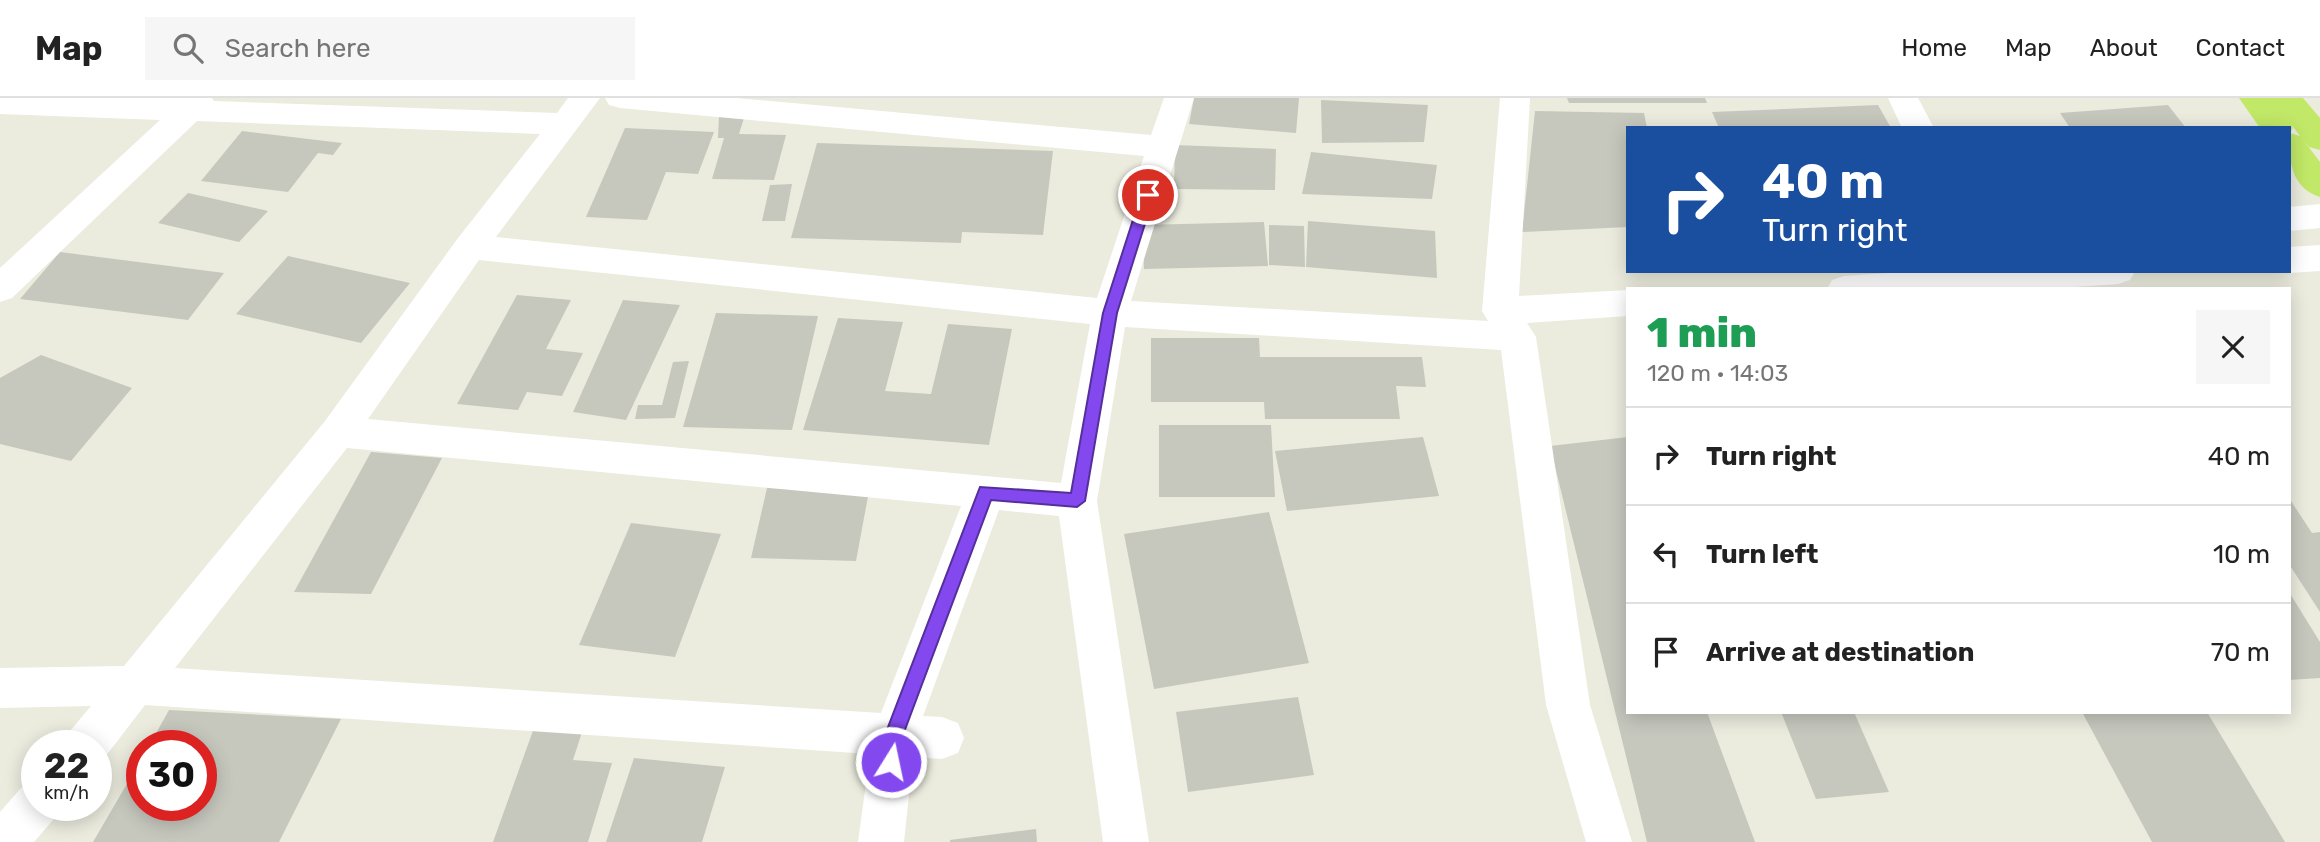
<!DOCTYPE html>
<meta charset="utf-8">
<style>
:root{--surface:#fff;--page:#f6f6f6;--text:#222;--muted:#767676;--line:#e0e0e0}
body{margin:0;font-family:Rubik,sans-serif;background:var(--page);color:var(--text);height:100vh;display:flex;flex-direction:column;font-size:26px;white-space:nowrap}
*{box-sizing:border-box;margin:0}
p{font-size:23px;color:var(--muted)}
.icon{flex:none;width:38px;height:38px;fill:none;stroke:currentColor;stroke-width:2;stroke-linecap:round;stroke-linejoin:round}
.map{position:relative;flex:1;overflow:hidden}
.panel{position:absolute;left:1626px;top:189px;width:665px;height:427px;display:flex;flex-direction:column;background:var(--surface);border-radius:0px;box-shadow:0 4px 18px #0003}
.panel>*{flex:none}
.hud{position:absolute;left:1626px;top:28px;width:665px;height:147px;border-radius:0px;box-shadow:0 4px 18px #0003;background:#1a4fa0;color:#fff;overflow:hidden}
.speed{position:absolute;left:21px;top:632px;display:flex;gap:14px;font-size:35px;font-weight:700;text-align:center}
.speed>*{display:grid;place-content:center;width:91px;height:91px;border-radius:50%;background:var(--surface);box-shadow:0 4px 18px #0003;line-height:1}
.speed small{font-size:18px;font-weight:400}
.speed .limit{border:10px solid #d22;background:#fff;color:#111}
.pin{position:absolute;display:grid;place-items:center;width:60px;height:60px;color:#fff;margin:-30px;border:4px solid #fff;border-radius:50%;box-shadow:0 2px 7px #0007}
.me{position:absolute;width:77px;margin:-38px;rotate:10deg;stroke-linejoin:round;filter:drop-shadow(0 0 5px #0008)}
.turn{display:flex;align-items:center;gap:24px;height:147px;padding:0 21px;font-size:32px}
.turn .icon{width:91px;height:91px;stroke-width:2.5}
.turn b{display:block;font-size:49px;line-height:60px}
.round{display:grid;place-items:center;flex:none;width:74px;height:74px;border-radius:0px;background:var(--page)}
.summary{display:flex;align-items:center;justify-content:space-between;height:119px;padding:0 21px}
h1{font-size:42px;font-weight:800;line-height:52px;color:#1e9e55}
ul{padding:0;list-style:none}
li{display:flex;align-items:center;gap:21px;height:98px;padding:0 21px;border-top:2px solid var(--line)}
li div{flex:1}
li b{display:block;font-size:26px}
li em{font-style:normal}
header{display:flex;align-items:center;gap:42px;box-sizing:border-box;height:98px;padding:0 35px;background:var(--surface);border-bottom:2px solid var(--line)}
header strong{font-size:33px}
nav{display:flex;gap:38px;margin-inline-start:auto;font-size:24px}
.search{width:490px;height:63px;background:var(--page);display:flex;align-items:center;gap:18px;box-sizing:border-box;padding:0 24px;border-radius:0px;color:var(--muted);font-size:26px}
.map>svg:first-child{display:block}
</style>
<header>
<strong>Map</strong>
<div class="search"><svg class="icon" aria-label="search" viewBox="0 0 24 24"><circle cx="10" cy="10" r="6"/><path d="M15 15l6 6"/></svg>Search here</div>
<nav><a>Home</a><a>Map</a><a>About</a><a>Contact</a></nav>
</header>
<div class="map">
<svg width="2320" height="744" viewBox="0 0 2320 744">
<rect width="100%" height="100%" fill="#ebecde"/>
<path fill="#c6c8be" d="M1194,0H1299L1296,35L1189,26Z
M1567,0H1705L1707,5H1569Z
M1321,2L1428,7L1424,44L1322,45Z
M1878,7L1891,30H1719L1712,14Z
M2168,7L2186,30H2070L2060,15Z
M1535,13L1644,15L1647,30H1628V129L1522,134Z
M719,17H745L739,36L786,37L774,82L712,81L724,40H718Z
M625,30L714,34L698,76L666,74L647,122L586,119Z
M242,33L342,45L333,57L318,55L288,94L201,83Z
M817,45L1053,53L1043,137L962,134L961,145L791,140Z
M1175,47L1276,51L1275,92L1174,91Z
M1311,54L1437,67L1432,101L1302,96Z
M792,86L785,123H762L770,87Z
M188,95L268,113L239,144L158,125Z
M1308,123L1435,133L1437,180L1306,169Z
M1264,124L1268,168L1144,171L1142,127Z
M1269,127L1304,128L1305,169L1269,167Z
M60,154L224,175L188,222L20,201Z
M288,158L410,185L361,245L236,216Z
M517,197L571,202L546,251L583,255L562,298L527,294L518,312L457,306Z
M623,202L680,207L626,322L573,314Z
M716,215L818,218L792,332L683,329Z
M838,220L903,224L885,293L931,296L948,226L1012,231L989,347L803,332Z
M1151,240H1259L1260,259H1422L1426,289L1396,288L1400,321H1265L1264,304H1151Z
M41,257L132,290L71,363L0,346V280Z
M689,263L675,320L635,321L638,307H662L673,264Z
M1159,327H1271L1275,399H1159Z
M1423,339L1439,398L1287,413L1275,353Z
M1628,339V614H1707L1755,744H1647L1550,348Z
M371,354L442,360L371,496L294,494Z
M767,390L869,393L856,463L751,460Z
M2289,400L2312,435L2320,434V514L2289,466Z
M1269,414L1309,565L1154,591L1124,436Z
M631,425L721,436L675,559L579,547Z
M2289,494L2320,544V580L2289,582Z
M1298,599L1314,677L1188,694L1176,614Z
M169,612L341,621L279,744H93L142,660V707H201V648H149Z
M1781,614H1854L1889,694L1816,701Z
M2082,614H2207L2285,744H2152Z
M535,627L583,631L573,662L612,665L588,744H493Z
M634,660L725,669L702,744H606Z
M1036,731L1037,744H950V742Z"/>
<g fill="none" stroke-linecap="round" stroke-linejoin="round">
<path fill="#fff" fill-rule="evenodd" d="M0,0H212L214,3L557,15L568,0H600L496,139L1097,200L1144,58L620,10L609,7L605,0H736L1151,37L1164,0H1194L1131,203L1488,223L1482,213L1500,0H1530L1519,198L1628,192V218L1527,225L1536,239L1590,607L1632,744H1586L1546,607L1501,252L1125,229L1097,403L1149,744H1103L1059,418L999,412L923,618L942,619L958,625L964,640L958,655L942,661L913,659L904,744H858L870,656L145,607L102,663L96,665V648H64L70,633L91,608L0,610V570L124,568L325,323L458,140L540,36L197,23L12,200L0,204V170L160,22L0,16ZM479,162L1090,226L1061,385L368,321ZM347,350L961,408L881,615L175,570Z
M1888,0H1918L1934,30H1902Z
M2320,106V130L2289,133V109Z
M2320,147V173L2289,175L2284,173H2289V149Z
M1916,173H2135L2130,182L2118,186L2044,191H1827L1832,182L1844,178Z
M37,684V707H59L53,722L34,744H0V714L21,690Z"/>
<path fill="#c1e867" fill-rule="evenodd" d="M2239,0H2303L2320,20V52L2309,49L2301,39L2320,64V99C2288,89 2289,57 2289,30H2260ZM2291,26L2300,38L2290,35L2293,30Z"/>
</g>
<path fill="#8349ef" stroke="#552f9b" stroke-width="2" d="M1148,92L1154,97L1117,215L1085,403L1077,409L991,402L903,637L897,670L891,673L884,670L881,664L885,637L980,389L1071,395L1103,215L1141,97Z"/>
</svg>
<div class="speed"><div>22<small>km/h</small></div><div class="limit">30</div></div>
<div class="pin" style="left:1148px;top:97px;background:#d93025"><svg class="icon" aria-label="arrive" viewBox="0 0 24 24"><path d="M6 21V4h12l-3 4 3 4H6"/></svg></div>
<svg class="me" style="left:891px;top:664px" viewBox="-20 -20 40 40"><circle r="17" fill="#8349ef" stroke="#fff" stroke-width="3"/><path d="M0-11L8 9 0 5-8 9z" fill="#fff"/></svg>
<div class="hud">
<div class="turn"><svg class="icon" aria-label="right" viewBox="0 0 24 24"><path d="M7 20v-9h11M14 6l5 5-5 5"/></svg><div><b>40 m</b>Turn right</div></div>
</div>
<section class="panel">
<div class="summary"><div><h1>1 min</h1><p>120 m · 14:03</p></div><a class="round"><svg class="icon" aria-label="close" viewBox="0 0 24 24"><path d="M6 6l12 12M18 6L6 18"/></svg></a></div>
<ul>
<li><svg class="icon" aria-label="right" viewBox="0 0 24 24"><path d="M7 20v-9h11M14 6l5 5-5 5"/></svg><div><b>Turn right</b></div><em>40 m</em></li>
<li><svg class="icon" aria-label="left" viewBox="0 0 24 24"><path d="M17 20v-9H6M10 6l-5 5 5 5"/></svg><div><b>Turn left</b></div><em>10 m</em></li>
<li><svg class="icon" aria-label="arrive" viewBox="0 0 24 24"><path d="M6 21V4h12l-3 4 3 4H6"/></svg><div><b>Arrive at destination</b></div><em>70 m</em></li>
</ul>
</section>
</div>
